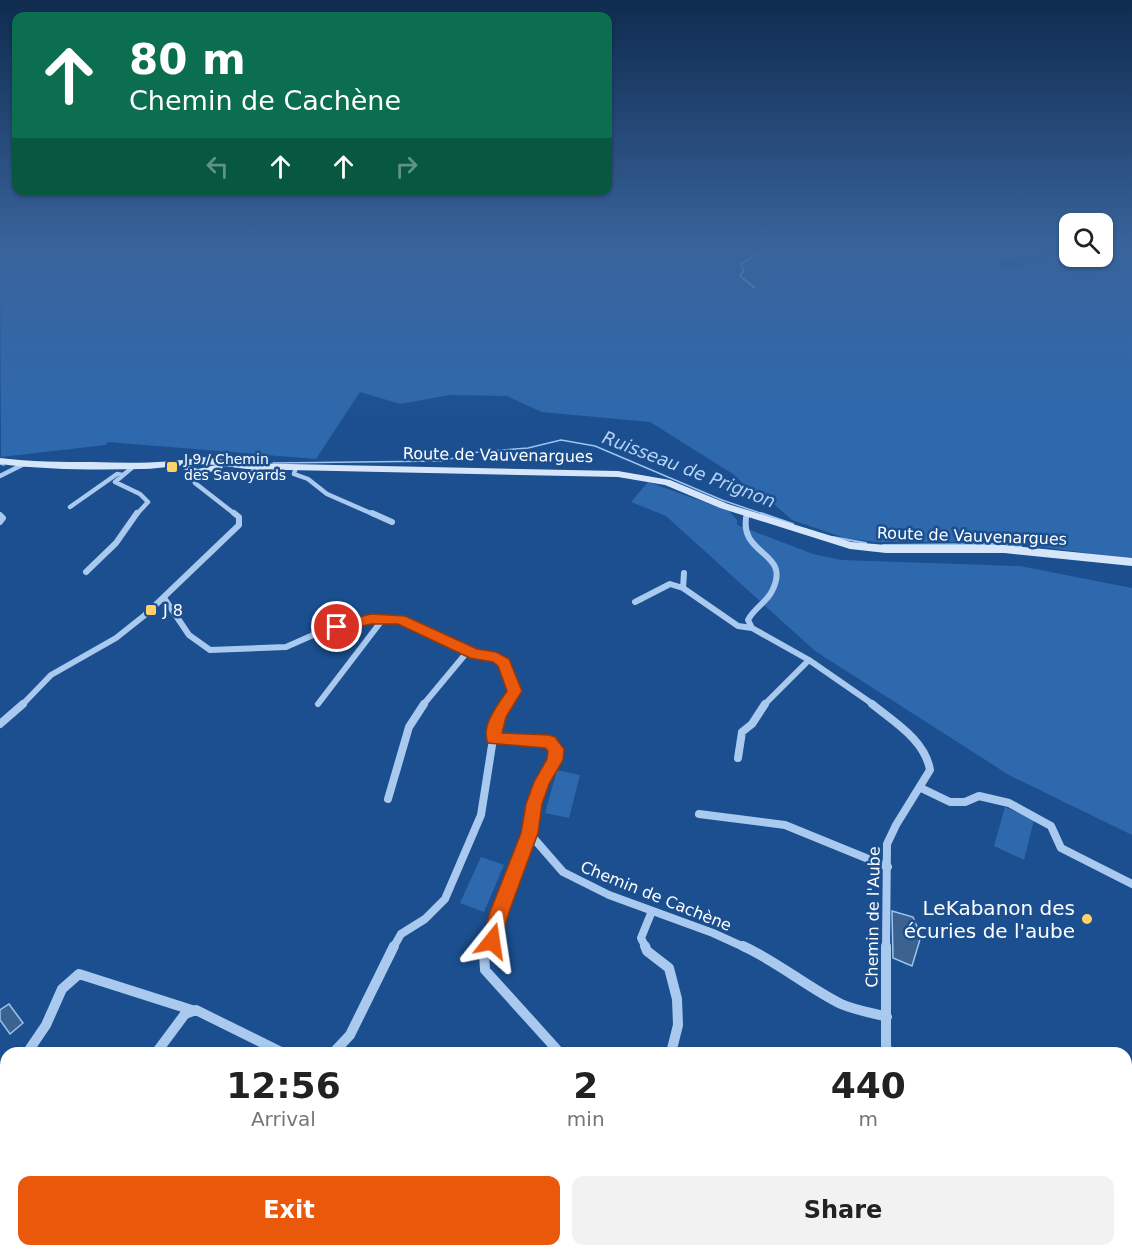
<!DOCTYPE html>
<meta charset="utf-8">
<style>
:root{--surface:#fff;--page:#f2f2f2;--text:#222;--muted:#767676;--accent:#ea580c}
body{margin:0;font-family:"DejaVu Sans",sans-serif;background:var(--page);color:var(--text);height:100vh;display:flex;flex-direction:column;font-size:22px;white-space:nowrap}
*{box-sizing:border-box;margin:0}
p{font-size:20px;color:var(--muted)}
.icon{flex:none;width:33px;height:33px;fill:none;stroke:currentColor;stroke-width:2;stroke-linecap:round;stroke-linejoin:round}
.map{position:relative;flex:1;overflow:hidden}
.drawer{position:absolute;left:0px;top:1047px;width:1132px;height:210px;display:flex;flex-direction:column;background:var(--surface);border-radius:18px 18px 0 0;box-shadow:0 2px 4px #0004}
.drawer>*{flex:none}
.banner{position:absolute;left:12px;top:12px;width:600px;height:183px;border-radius:12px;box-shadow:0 2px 4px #0004;background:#0b6e4f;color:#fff;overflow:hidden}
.controls{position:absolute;left:1059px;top:213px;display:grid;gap:12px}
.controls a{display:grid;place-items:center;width:54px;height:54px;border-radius:12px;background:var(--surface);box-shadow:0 2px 4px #0004;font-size:30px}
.pin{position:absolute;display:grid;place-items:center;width:51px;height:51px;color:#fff;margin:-26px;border:3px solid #fff;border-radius:50%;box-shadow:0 2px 6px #0007}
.me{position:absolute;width:66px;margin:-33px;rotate:15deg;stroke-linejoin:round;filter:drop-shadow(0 0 4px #0008)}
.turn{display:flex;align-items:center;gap:21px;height:126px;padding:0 18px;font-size:27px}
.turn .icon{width:78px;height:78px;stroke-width:2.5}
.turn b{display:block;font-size:42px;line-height:51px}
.lanes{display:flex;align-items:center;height:57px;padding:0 18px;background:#0003;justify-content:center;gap:30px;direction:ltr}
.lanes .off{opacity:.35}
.eta{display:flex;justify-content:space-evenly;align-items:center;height:102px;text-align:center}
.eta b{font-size:36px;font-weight:700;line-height:42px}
.primary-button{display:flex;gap:12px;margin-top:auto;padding:12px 18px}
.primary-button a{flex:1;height:69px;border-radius:12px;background:var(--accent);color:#fff;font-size:24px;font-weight:700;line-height:69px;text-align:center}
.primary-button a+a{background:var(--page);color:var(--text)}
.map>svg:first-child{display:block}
</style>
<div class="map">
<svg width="1132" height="1257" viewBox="0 0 1132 1257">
<rect width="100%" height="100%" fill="#1b4f8f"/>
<path fill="#2e69ad" d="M0,248H1050L1047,252L1008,259L1000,263L1001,266C1018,269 1036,262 1053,256C1060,254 1062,249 1069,248L1070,256H1102L1103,248H1132V559L1004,542H876L845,538L792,520L766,497L749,489L733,474L650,422L542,412L507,396L450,395L400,404L360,392L316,459L108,442L106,445L1,457Z
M648,482L729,511L737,520V525L813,554L841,560L1020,566L1132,588V835L1009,775L815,651L666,516L631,502Z
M557,770L580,775L569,818L545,813Z
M1005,807L1034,820L1024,860L994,846Z
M481,857L504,865L484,912L460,903Z"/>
<path fill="#3c6290" stroke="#9cc4f0" stroke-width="1.5" d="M892,911L913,917L921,936L912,966L893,958Z
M9,1004L23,1023L10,1034L0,1020V1010Z"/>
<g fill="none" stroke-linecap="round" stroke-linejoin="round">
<path stroke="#9cc4f0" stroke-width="1.5" d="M755,288L740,276L744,270L741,264L766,248
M273,463L442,461L478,452L528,448L561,440L595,446L722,500L766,515
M0,464L4,465"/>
<path stroke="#9cc4f0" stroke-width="2" d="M761,513L793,524
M833,537L866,543
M883,545L1009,544L1021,546"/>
<path stroke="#a9c9ee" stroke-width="4.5" d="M134,466L115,482L140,494L148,502L136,515
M296,467L294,474L308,479L327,494L375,515
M191,472L195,483L236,515
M0,476L24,464
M216,477L245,476L260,467
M70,507L117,474L122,475"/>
<path stroke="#a9c9ee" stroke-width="6" d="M372,513L392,522
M747,513C736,557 793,550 772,591C767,602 754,608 748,620L752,628L809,660L874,705
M0,515L3,518L0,522
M86,572L116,543L137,513
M684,573L683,588L738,626L752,628
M164,598L189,635L210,650L286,647L320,632L371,619H400L475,654L504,662L514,691L505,705
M635,602L670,584L683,588
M318,704L383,619
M22,705L51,675L116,638L145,615L239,525V517L234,513
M423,705L468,651
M764,705L809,660"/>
<path stroke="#a9c9ee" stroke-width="8" d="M506,704L498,716L493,739L549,742L556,749L539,791L529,833L563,872L609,895L713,933L746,948
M872,704C894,722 925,740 930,770L896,825L887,844L886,948
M0,724L23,704
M738,758L742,732L752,724L765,704
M921,788L950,802H965L979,796L1009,803L1051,826L1061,848L1132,884
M388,799L409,727L424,704
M699,814L785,825L888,867
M393,948L401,934L425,919L445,899L481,815L493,739
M487,948L492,941L529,833
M646,948L641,938L652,911"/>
<path stroke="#a9c9ee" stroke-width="10" d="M488,946L484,952L485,970L560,1053
M645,946L647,951L669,968L677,999L678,1025L671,1053
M743,946C778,962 807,987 841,1004C855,1010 872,1013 887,1017
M886,946V1046L888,1053
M27,1053L46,1025L62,989L79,974L195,1011
M156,1053L185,1014L196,1010L283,1053
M333,1053L350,1035L394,946
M0,1091L6,1084
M1126,1123H1132
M1126,1169L1132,1172
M481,1251L483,1257
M327,1257L331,1251"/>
<path fill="#d6e6fa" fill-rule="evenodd" d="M202,457L247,463L618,471L670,480L728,504L851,542L886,545H1004L1132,558V566L1004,553H886L850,549L720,508L665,485L618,477L247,469L223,466L222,469L197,475L183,469L188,466L198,469L216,465C193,462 167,468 143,469C96,470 47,470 0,464V458C31,462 61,462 92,462C129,463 166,464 202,457Z"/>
</g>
<linearGradient id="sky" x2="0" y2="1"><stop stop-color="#0f2b4f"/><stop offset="0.58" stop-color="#39639b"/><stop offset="1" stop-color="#39639b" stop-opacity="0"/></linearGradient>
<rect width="1132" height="424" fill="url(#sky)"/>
<path fill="#ea580c" stroke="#983908" stroke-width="1.5" d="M371,614L405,616L477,649L496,652L509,659L522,691L506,717L502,733L549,735L555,737L564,749L563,760L549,784L542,804L538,833L509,912L499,947L492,950L485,947L482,941L490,912L521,833L526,804L534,782L547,759L548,751L545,748L488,743C480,727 498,704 507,691L498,666L493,662L470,658L398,624H371L337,632L330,627L332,624Z"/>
<g fill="#ffd166" stroke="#1b4f8f" stroke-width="2">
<rect x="166" y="461" width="12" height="12" rx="3"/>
<rect x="145" y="604" width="12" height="12" rx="3"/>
<circle cx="1087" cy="919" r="6"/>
</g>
<g text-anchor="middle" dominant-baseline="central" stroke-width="5" stroke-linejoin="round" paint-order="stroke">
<g font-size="14" fill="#fff" stroke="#1b4f8f" text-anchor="start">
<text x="184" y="459">J 9 / Chemin<tspan x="184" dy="16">des Savoyards</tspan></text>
</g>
<g font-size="16" fill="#fff" stroke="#1b4f8f">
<text transform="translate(498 455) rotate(1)">Route de Vauvenargues</text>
<text transform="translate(972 536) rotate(2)">Route de Vauvenargues</text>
<text transform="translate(656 896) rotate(22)">Chemin de Cachène</text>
<text transform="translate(873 917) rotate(-89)">Chemin de l'Aube</text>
</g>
<g font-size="16" fill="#fff" stroke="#1b4f8f" text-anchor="start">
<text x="163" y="610">J 8</text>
</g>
<g font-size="18" font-style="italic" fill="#b5d3f5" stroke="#1b4f8f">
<text transform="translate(689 469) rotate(21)">Ruisseau de Prignon</text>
</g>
<g font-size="20" fill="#fff" stroke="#1b4f8f" text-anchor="end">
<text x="1075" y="908">LeKabanon des<tspan x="1075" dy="23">écuries de l'aube</tspan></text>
</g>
</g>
</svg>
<div class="controls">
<a><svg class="icon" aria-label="search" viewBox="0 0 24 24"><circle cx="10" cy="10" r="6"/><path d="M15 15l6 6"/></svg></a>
</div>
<div class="pin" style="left:337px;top:627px;background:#d93025"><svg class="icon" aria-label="arrive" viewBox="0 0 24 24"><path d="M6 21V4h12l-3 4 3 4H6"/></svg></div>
<svg class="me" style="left:492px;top:941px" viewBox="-20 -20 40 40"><path d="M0-17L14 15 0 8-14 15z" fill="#ea580c" stroke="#fff" stroke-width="4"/></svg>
<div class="banner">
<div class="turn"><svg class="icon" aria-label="ahead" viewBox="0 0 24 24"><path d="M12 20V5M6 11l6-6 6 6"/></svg><div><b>80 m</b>Chemin de Cachène</div></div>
<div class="lanes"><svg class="icon off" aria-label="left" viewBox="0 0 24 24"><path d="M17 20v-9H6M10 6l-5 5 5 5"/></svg><svg class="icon" aria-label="ahead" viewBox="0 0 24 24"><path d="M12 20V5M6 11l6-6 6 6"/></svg><svg class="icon" aria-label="ahead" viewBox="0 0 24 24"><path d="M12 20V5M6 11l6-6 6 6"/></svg><svg class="icon off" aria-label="right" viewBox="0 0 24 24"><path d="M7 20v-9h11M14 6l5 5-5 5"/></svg></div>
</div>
<section class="drawer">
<div class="eta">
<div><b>12:56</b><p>Arrival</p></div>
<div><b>2</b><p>min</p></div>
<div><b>440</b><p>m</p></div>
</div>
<div class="primary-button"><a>Exit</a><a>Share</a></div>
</section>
</div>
